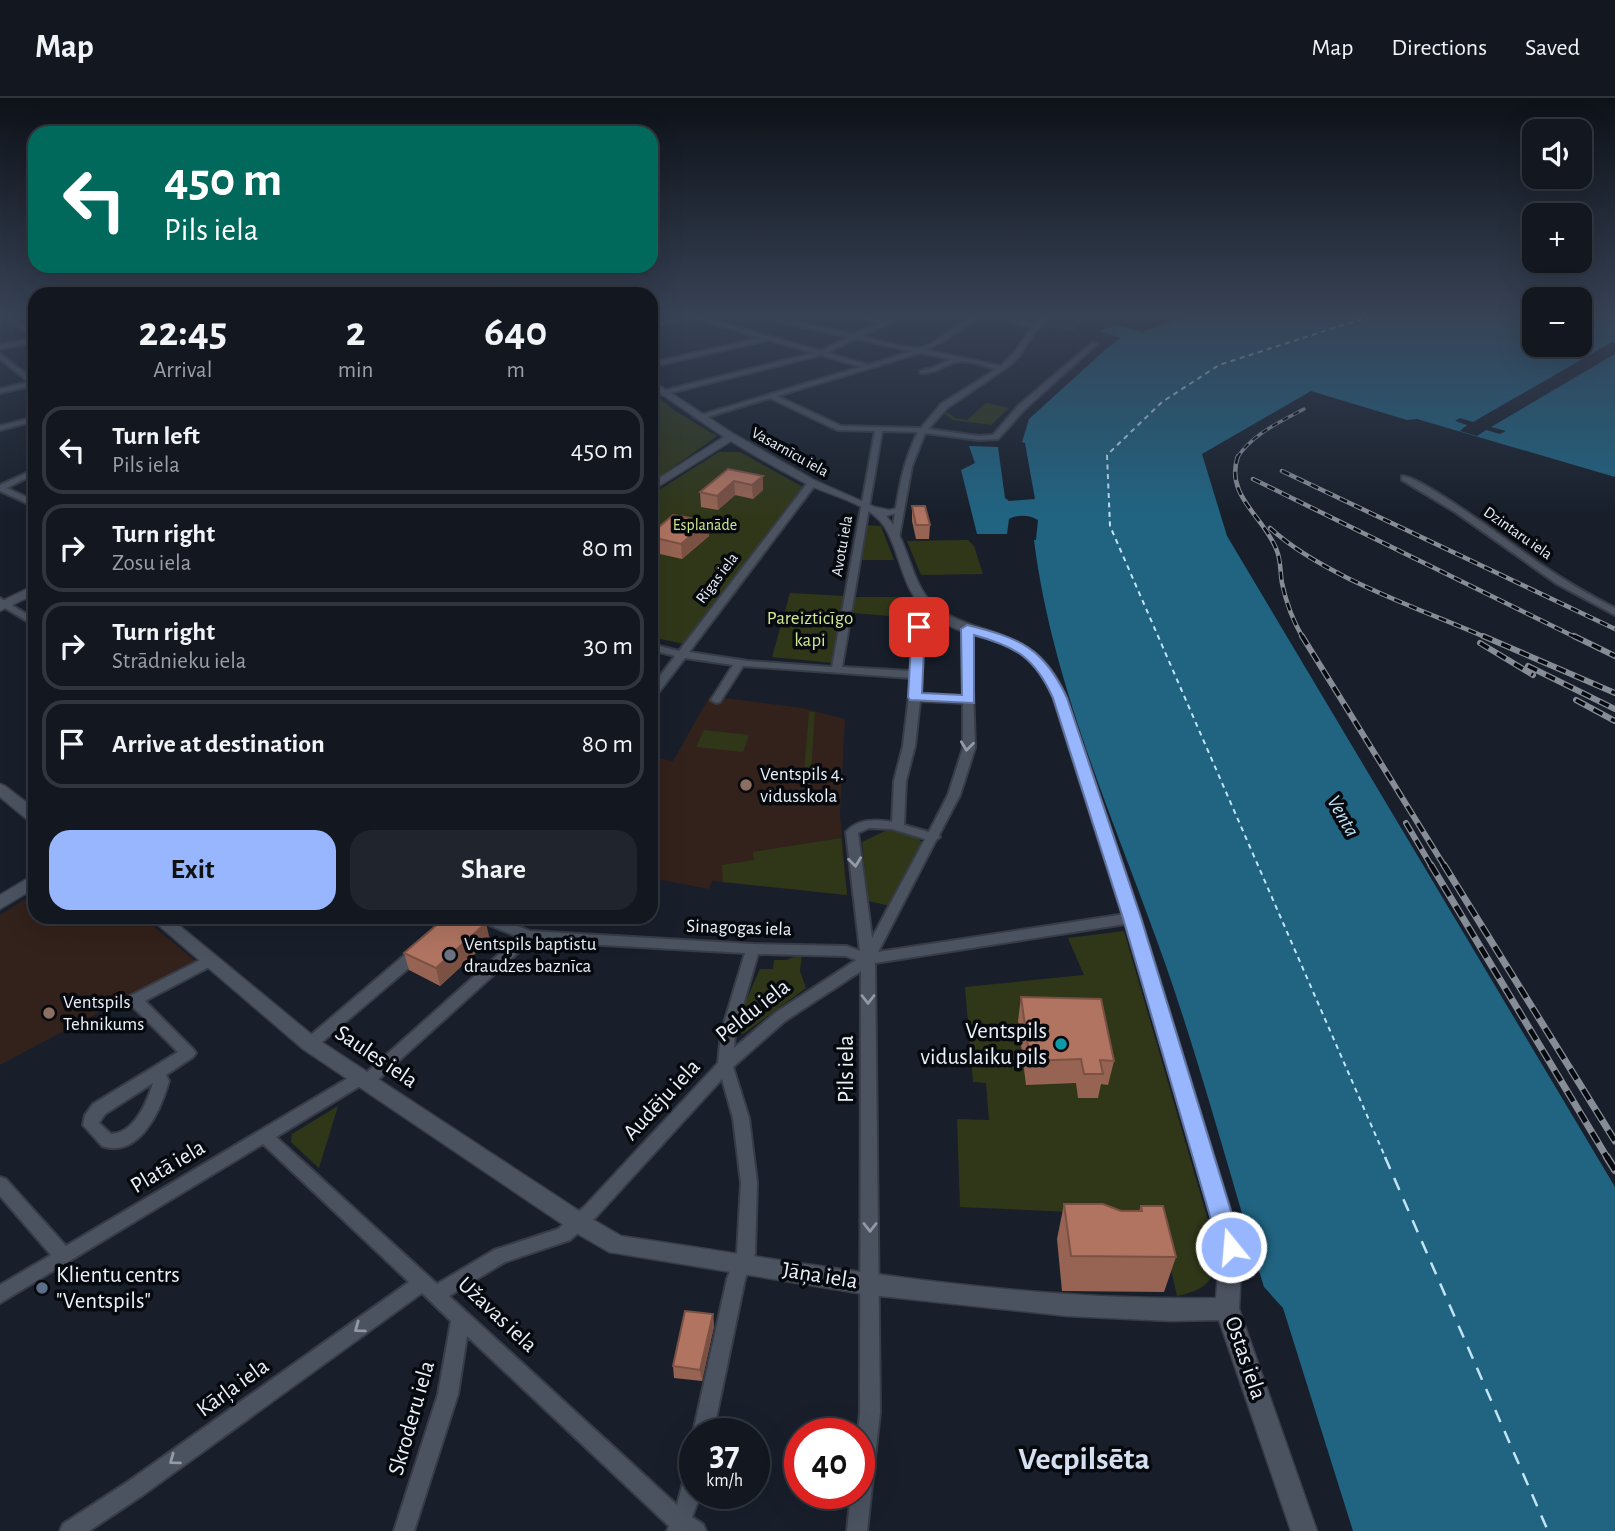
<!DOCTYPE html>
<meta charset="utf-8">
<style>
:root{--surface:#121720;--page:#1f242d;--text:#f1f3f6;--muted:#9c9fa5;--line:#31363e;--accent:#97b6fd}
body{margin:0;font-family:"Alegreya Sans",sans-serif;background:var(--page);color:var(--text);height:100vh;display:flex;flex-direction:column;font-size:26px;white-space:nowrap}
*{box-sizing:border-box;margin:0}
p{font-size:23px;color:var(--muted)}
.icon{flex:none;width:38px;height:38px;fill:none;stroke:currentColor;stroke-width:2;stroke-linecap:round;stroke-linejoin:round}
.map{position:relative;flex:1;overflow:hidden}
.side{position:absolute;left:28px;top:189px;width:630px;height:637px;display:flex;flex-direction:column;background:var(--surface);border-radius:21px;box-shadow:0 7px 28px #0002,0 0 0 2px var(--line)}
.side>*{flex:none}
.hud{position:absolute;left:28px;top:28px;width:630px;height:147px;border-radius:21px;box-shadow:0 7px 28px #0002,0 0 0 2px var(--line);background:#00695c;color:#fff;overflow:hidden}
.controls{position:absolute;left:1522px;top:21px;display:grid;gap:14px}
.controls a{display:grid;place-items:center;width:70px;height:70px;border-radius:14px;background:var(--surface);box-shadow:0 7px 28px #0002,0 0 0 2px var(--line);font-size:35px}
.speed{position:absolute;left:679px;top:1320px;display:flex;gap:14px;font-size:35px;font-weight:700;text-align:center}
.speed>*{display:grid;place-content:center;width:91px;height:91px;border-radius:50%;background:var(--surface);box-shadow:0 7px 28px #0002,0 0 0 2px var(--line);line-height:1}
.speed small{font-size:18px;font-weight:400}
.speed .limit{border:10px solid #d22;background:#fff;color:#111}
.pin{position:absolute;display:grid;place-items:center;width:60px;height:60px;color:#fff;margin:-30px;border-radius:14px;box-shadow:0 4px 10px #0006}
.me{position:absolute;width:77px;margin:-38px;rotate:343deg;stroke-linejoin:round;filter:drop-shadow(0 0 5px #0008)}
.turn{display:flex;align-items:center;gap:24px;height:147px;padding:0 21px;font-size:32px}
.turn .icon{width:91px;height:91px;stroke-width:2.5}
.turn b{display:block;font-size:49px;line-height:60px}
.eta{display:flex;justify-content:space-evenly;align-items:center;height:119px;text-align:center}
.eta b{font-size:42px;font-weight:600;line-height:49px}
.cta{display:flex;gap:14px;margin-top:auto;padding:14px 21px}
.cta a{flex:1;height:80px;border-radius:21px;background:var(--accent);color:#111;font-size:28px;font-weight:600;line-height:80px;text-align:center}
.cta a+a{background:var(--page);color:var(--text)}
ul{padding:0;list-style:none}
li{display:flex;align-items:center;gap:21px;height:88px;margin:0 14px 10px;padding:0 7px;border:4px solid var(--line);border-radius:21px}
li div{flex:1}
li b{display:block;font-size:26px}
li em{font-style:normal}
header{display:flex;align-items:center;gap:42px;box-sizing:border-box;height:98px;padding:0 35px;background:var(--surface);border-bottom:2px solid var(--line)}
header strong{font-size:33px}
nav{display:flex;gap:38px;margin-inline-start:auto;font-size:24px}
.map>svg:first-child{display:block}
</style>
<header>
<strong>Map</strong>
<nav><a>Map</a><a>Directions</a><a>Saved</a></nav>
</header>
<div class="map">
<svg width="1615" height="1433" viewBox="0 0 1615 1433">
<rect width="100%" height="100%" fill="#181f2b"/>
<path fill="#33211b" d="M710,598L803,610L845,621L840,716L847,797L712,783L709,791L651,780V713L657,704L651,703V659L673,663Z
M35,795V819H142L196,863L0,967V817Z"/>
<path fill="#303719" d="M1054,218H1092L1097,219L1076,228L1078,229L1073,233L1042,228Z
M656,297L675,313L717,338L651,385V298Z
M986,305L1009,310L991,327L953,322L944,316L948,315L955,320L967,322Z
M719,354H740L803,389L684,546L651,539V397Z
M863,427L881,428L894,462H859Z
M968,442L974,448L983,476L921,477L907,443Z
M790,495L845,498L833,565L772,559Z
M854,499H910L914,520L853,515Z
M809,614H815L809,700L802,699Z
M704,632L749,637L743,654L696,649Z
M887,732L917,738L923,747L890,808L868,803L862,744Z
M841,740L847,797L723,784L722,767L754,762L753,754Z
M1124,833L1215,1146C1215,1180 1213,1190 1177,1198L1159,1118L960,1109L957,1021L989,1022L986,985L973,984L965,889L1084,877L1068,840Z
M802,856L800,873L806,890L743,936L734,930L760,871H773L774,862H786Z
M338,1008L319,1070L291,1044L292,1036Z"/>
<path fill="#206482" d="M1187,218H1535V247H1580V218H1615V379L1417,321L1407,322L1311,293L1202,356L1227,438L1615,1089V1433H1353L1283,1210L1264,1189C1231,1081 1202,971 1165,865C1116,726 1052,587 1034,442H1036L1038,422C1030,417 1018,416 1009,421L1007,436H977L961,372L975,365L969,348L998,349L1005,400L1009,403L1035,401L1025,345L1022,344L1029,321L1106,251L1121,240L1100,233L1117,227L1142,234Z"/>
<path fill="#181f2b" d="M1612,244L1615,245V256L1491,329L1506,333L1500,336L1486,332L1477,338L1460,333L1467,327L1455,323L1460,320L1473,324Z"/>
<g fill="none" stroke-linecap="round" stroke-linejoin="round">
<path stroke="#c2e4f7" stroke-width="2" stroke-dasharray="5 4.5" stroke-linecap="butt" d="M1371,218L1219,267L1162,304L1107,357L1110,428L1386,1061"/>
<path stroke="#c2e4f7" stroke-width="2.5" stroke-dasharray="13 10" stroke-linecap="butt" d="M1385,1059L1548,1433"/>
<defs>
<path id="minor" d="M2,218H9L35,235V240Z
M689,218H698L821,253L848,239L755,218H766L853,236L879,226L857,218C866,218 873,222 882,223C890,224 898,218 907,218L861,238C878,242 898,249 916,250C938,250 959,218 980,218L947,241L925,252L1001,268L1015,254L1032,229L990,218H1000L1034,226L1043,218H1050L1037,231L1020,257L1009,268L947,310L928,331L979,338L993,337L1019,307L1092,245L1097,246L1025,311L998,341L979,342L925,335L912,368L899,440L895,443L891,440C897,404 901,367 918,334L882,333L842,569L911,573C913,553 909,518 929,506L934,509L924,529L921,596L963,598L962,531L967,528L971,529L975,650L960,697L939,737L940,739L936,742L878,854L1132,815L1137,817L1139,820L1137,823L1132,825L875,865L880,1314L867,1433H847L851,1395H859L858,1335L860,1314L861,873L785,923L733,969L749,1020L757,1085L755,1156L745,1181L713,1335H695V1339L693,1335L727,1181L737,1156L741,1085L733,1020L722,981L596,1119L570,1142L505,1164L449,1198L677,1407L688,1366L695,1363V1395H701L692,1419L703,1426L706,1433H667L669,1428L467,1238L458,1296L414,1433H394L438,1296L451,1223L422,1195L143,1397L89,1433H60L63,1426L129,1383L409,1184L263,1046L0,1205V1187L51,1157L0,1098V1079L6,1081L66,1148L355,976L360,974L365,976L518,839L477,822L475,819H495L530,833L753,846L847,848L860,853L846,734C858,721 875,721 892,724L894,683L903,648L911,580L743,568L720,604L716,605L711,602L733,567L685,560L655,599L651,600V590L675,558L651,552V546L679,553L809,383H815V387L689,554L748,563L832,569L875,333L837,332L770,300L701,321L694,319L861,269L821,257L662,297V293L814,255L768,242L651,269V265L760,240ZM855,241L912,253L869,267L827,255ZM920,255L952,261L932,270L920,273V275C936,276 943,267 957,264C968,261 986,269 997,271L941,306L921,330L841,328L777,298ZM920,603L963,605V650L948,697L929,734L904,727L906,683L915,648ZM869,730L892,731L925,741L872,840L858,735ZM531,843L745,855L721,935L718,965L584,1109L558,1131L494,1152L437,1186L276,1039L360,988L366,990L371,988ZM758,856L846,858L856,862L775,915L734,950L735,935Z
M35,240V244L0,251V247Z
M0,256L35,282V287L0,295V291L29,284L0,261Z
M35,319V323L0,332V328Z
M35,371V376L7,390L35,403V409L0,393V387Z
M1402,378C1422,378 1517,450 1540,466C1564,482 1589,497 1615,510V517L1557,486L1455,414L1402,382Z
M0,500L35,521V528L0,507Z
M419,848L424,849L426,853L424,857L315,950L310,952L305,950L302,946L305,942L414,849Z
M210,857L215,858L217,862L215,866L145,903L193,951L196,955L193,959L166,977L169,983C161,1011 140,1061 102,1048L83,1027L85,1017L93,1006L178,954L130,906L128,902L130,898ZM153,985C147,1004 135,1035 111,1036L99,1025L105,1016Z"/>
<path id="tertiary" d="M683,218H696L651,230V226Z
M651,282L732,335L814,382L875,409L889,412L904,409V413L886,418C910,442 909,485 935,508C947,518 963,524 978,529C1025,544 1047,554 1067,600L1141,820L1242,1149L1239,1211L1317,1433H1291L1219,1222L1170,1223L1067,1218L870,1197L609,1154L571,1132L303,951L149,819H169L317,941L587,1118L621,1138C817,1167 1016,1204 1216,1200L1220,1149L1123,820L1053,600C1021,525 975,554 927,513C901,492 901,454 884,428C868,404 829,398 805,385C780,372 755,358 731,343L651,393V385L724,339L651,289Z
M35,487V496L0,513V504Z
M0,686L5,688L35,711V724L29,723L0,699Z
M35,776V790L0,811V797Z"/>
</defs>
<use href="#minor" stroke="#373c46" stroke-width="4"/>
<use href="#tertiary" stroke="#373c46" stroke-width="3"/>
<use href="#minor" fill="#4b5361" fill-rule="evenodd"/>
<use href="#tertiary" fill="#4b5361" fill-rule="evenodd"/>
<defs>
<path id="rail-far4" d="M1237,360C1252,336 1280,324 1304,311"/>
<path id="rail-far3" d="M1238,358C1224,398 1265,419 1277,453C1281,463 1280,474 1282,485C1286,504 1293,523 1303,540
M1282,373L1615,531
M1253,381L1577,540
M1270,430C1322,478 1421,511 1487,540"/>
<path id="rail-far2" d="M1302,538L1445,769
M1483,538L1615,595
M1574,538L1615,558
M1480,545L1533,577
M1528,568L1615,611
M1576,602L1615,623
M1406,725L1432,769"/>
<path id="rail-far1" d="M1431,767L1608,1061
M1444,767L1615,1043"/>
<path id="rail" d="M1607,1059L1615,1072"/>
</defs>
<use href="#rail-far4" stroke="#878d97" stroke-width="3.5"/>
<use href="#rail-far3" stroke="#878d97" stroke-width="4.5"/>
<use href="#rail-far2" stroke="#878d97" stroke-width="6"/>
<use href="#rail-far1" stroke="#878d97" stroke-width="7"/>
<use href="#rail" stroke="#878d97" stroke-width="8"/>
<use href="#rail-far4" stroke="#06090e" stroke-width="2" stroke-dasharray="6" stroke-linecap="butt"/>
<use href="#rail-far3" stroke="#06090e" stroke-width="2.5" stroke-dasharray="8" stroke-linecap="butt"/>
<use href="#rail-far2" stroke="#06090e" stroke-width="3.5" stroke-dasharray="10" stroke-linecap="butt"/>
<use href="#rail-far1" stroke="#06090e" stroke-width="4.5" stroke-dasharray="12" stroke-linecap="butt"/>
<use href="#rail" stroke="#06090e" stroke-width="5" stroke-dasharray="16" stroke-linecap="butt"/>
</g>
<path fill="#976453" d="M728,371L763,392L753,401L735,397L718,412L701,409L700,394Z
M912,408L930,427L929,441H916L912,423Z
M708,423L709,438L682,461L651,454V436Z
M490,842L440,888L409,872L404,855Z
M1021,899L1114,963L1108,987L1101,986L1098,1000H1078L1076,985L1026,987L1018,923Z
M1064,1106L1121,1113H1139L1141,1108L1176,1159L1164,1194L1062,1193L1057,1141Z
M713,1216L714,1228L702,1283L674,1280L673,1268Z"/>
<path fill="#7b5144" d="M763,378V392L753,401L752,387Z
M734,383L735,397L718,412L717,398Z
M708,423L709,438L682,461L681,446Z
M486,825L490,842L440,888L436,870Z
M713,1216L714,1228L702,1283L700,1272Z"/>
<path fill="#b07461" stroke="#7b5144" stroke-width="2" d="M728,371L763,378L752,387L734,383L717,398L700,394Z
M912,408H925L930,427H916Z
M673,417L708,423L681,446L651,439V436Z
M446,819H474L486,825L436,870L404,855Z
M1021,899L1101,901L1114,963L1100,962L1103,976H1084L1081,961L1030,963Z
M1064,1106H1103L1121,1113H1142L1141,1108H1163L1176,1159L1071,1158Z
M685,1213L713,1216L700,1272L673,1268Z"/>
<defs><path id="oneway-chevron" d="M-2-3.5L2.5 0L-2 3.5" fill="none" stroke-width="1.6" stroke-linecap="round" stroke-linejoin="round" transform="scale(1.75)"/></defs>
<g stroke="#939aa5">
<use href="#oneway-chevron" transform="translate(967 648) rotate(97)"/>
<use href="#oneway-chevron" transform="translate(855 764) rotate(83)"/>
<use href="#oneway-chevron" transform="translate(868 901) rotate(90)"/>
<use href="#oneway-chevron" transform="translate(870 1129) rotate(90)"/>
<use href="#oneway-chevron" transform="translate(359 1230) rotate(144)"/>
<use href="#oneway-chevron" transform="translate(174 1362) rotate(144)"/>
</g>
<linearGradient id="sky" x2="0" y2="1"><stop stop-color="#0d1118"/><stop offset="0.52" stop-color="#374255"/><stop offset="1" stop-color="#374255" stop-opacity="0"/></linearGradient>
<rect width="1615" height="418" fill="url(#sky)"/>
<path fill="#97b6fd" stroke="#6276a4" stroke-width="2" d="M919,525L925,529L922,595L962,597L961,531L967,527C1020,540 1044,550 1067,600L1141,820L1242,1149L1239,1156L1231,1159L1223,1156L1219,1149L1123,820L1053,600C1035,560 1017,549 974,537V605L910,602L908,599L912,529Z"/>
<g fill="#8d6e63" stroke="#06090e" stroke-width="2.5">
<circle cx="746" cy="687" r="7"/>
<circle cx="49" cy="915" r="7"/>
</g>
<circle fill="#6b7280" stroke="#06090e" stroke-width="2.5" cx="450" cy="857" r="7"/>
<circle fill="#0f9aa8" stroke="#06090e" stroke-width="2.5" cx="1061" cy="946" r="7"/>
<circle fill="#5c6f8a" stroke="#06090e" stroke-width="2.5" cx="42" cy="1190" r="7"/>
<g text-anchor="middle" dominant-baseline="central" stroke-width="7" stroke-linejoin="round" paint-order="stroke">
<g font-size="16" fill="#ebf0f9" stroke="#06090e">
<text transform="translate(790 354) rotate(29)">Vasarnīcu iela</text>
<text transform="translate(1518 435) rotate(35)">Dzintaru iela</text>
<text transform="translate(842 448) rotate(-80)">Avotu iela</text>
<text transform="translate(717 480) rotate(-53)">Rīgas iela</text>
</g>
<g font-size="16" fill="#d2e792" stroke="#06090e">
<text x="705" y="427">Esplanāde</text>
</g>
<g font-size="19" fill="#d2e792" stroke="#06090e">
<text x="810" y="520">Pareizticīgo<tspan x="810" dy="22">kapi</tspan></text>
</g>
<g font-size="19" fill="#ebf0f9" stroke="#06090e" text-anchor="start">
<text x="760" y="676">Ventspils 4.<tspan x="760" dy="22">vidusskola</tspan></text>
<text x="464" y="846">Ventspils baptistu<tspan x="464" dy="22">draudzes baznīca</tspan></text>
<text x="63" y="904">Ventspils<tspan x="63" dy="22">Tehnikums</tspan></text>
</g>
<g font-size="19" fill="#ebf0f9" stroke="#06090e">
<text transform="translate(739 830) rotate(2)">Sinagogas iela</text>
</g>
<g font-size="21" font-style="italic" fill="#c2e4f7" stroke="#06090e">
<text transform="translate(1343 718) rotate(60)">Venta</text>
</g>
<g font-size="23" fill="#ebf0f9" stroke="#06090e">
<text transform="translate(753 913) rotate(-38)">Peldu iela</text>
<text transform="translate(376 959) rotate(34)">Saules iela</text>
<text transform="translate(846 971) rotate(-90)">Pils iela</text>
<text transform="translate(662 1002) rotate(-47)">Audēju iela</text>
<text transform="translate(168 1069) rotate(-31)">Platā iela</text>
<text transform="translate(820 1178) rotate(9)">Jāņa iela</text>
<text transform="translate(497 1217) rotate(43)">Užavas iela</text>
<text transform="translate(1245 1260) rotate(71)">Ostas iela</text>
<text transform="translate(233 1290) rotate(-36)">Kārļa iela</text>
<text transform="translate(412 1320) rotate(-74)">Skroderu iela</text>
</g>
<g font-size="23" fill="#ebf0f9" stroke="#06090e" text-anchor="end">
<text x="1047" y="933">Ventspils<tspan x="1047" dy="26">viduslaiku pils</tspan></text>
<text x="56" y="1177" text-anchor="start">Klientu centrs<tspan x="56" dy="26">"Ventspils"</tspan></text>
</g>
<g font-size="32" font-weight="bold" fill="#d4dfef" stroke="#06090e">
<text x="1084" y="1361">Vecpilsēta</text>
</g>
</g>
</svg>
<div class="controls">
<a><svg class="icon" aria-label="sound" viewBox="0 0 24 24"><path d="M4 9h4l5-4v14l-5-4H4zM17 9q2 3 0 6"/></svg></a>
<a>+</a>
<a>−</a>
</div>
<div class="speed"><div>37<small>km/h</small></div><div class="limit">40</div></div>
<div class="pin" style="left:919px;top:529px;background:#d93025"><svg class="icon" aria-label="arrive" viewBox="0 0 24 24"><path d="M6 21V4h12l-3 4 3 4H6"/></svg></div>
<svg class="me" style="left:1231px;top:1149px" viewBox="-20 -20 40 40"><circle r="17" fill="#97b6fd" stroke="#fff" stroke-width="3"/><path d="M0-11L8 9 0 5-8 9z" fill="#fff"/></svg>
<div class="hud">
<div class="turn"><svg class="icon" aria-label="left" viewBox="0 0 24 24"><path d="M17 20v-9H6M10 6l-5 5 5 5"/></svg><div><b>450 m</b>Pils iela</div></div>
</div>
<section class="side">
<div class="eta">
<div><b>22:45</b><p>Arrival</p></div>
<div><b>2</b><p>min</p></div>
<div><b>640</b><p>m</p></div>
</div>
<ul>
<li><svg class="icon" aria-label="left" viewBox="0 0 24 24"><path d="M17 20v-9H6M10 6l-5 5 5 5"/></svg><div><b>Turn left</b><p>Pils iela</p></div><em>450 m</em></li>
<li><svg class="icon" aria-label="right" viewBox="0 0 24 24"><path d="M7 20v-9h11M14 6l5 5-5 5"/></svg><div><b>Turn right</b><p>Zosu iela</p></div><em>80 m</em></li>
<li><svg class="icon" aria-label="right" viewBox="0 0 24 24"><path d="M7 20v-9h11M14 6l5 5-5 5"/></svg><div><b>Turn right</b><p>Strādnieku iela</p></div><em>30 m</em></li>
<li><svg class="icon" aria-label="arrive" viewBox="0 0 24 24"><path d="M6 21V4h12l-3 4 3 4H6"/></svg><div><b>Arrive at destination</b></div><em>80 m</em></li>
</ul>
<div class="cta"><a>Exit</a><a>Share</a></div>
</section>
</div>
